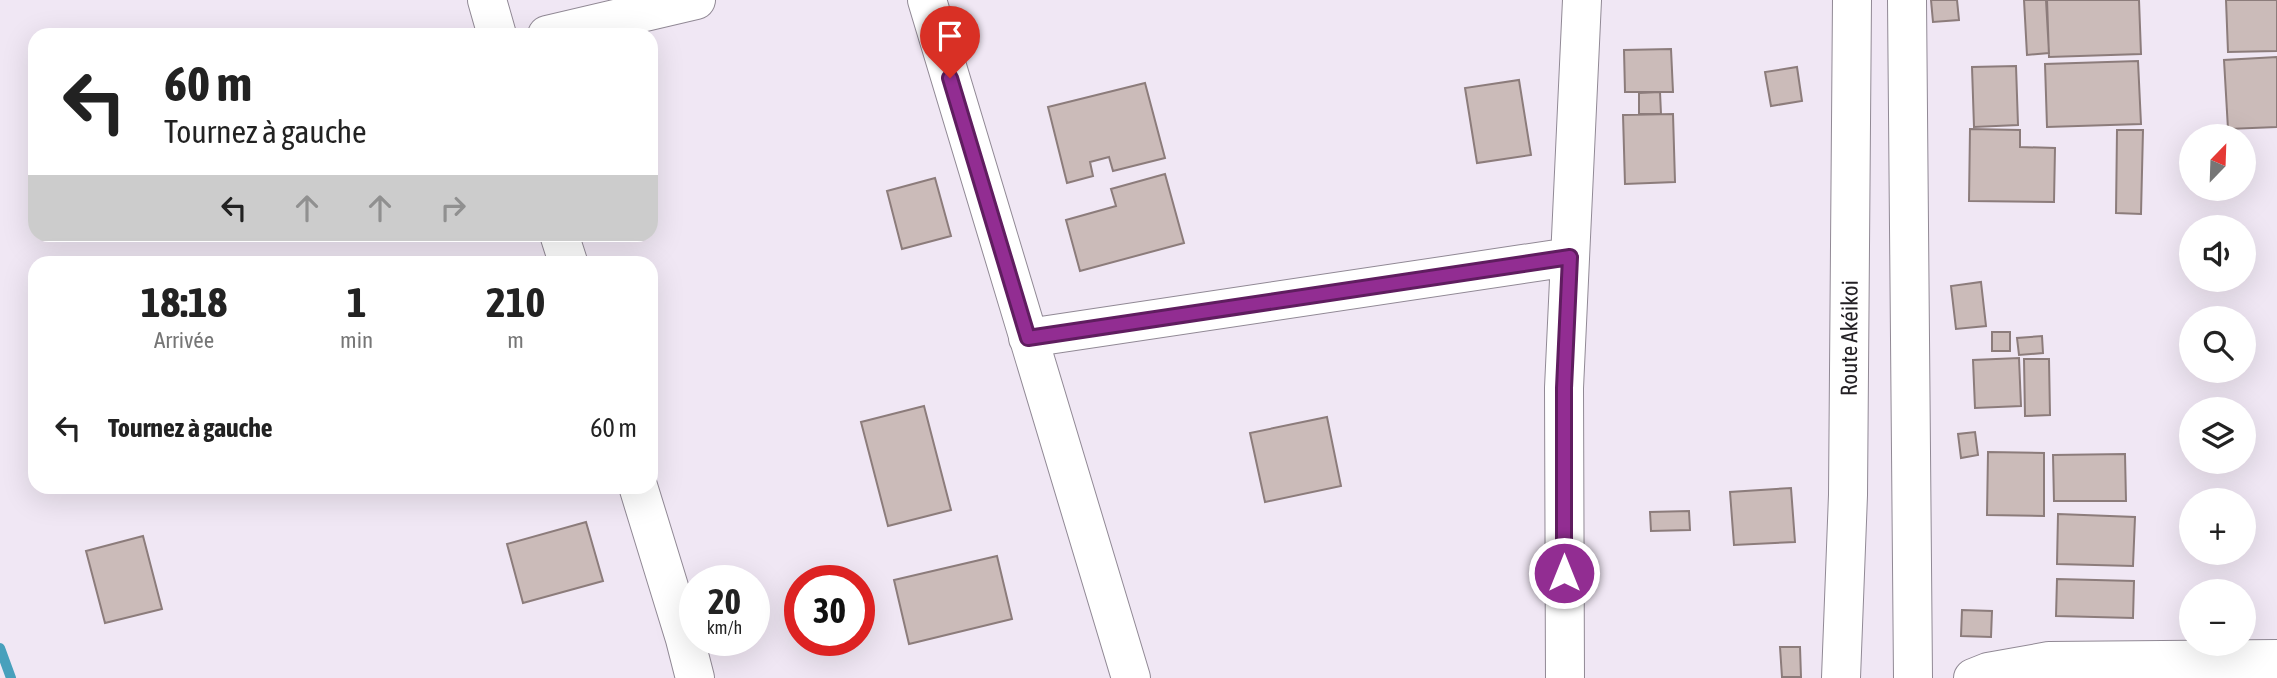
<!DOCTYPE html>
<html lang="fr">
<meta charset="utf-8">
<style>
:root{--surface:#fff;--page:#f6f6f6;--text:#222;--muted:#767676}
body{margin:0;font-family:"Asap Condensed",sans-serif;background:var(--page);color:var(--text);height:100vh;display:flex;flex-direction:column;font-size:26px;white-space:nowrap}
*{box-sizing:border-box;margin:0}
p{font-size:23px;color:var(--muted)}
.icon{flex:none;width:38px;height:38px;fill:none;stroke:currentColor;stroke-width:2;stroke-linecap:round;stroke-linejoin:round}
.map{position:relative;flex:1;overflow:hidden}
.panel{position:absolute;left:28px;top:256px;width:630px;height:238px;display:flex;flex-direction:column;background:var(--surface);border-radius:21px;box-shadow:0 7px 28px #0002}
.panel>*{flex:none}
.top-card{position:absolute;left:28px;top:28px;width:630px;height:214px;border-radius:21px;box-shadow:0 7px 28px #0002;background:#fff;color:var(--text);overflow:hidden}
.needle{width:46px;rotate:23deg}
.tools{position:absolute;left:2179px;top:124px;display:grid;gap:14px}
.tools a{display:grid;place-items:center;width:77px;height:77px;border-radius:50%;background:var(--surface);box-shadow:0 7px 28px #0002;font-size:35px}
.speed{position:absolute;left:679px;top:565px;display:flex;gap:14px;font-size:35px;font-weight:700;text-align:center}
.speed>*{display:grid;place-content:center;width:91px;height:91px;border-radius:50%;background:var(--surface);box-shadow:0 7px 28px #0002;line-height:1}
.speed small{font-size:18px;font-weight:400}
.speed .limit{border:10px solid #d22;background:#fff;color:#111}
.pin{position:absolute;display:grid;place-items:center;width:60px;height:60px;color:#fff;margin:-72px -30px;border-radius:50% 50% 50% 0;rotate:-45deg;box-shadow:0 0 7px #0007}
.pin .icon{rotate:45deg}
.me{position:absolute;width:77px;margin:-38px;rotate:0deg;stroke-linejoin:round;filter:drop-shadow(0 0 5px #0008)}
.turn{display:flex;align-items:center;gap:24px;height:147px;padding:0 21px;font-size:32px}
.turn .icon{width:91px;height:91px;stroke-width:2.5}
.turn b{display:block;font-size:49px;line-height:60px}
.lanes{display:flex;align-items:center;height:66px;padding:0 21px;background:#0003;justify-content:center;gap:35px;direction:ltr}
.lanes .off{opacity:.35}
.eta{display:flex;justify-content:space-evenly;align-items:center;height:119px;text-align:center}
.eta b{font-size:42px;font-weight:700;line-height:49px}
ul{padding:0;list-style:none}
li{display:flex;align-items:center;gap:21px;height:105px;padding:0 21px}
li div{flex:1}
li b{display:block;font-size:26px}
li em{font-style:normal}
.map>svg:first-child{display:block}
</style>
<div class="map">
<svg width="2277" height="678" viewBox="0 0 2277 678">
<rect width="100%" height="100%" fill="#f0e7f4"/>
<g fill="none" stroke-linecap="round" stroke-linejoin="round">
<path stroke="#48a0bc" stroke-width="10" d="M0,648L11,678"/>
</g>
<path fill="#cbbbb9" stroke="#8c7c7b" stroke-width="2" d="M1931,0H1957L1959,20L1933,22Z
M2024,0H2046L2049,53L2027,55Z
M2047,0H2139L2141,54L2049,57Z
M2226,0H2277V51L2228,52Z
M1671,49L1673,92H1625L1624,50Z
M2277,57V127L2228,129L2224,60Z
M2138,61L2141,124L2047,127L2045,64Z
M2016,66L2018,125L1974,127L1972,67Z
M1797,67L1802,101L1771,106L1765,72Z
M1519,80L1531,155L1477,163L1465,88Z
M1145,83L1165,158L1113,171L1109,157L1090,162L1093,176L1067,183L1048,107Z
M1660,92L1661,114H1639V93Z
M1673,114L1675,182L1625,184L1623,115Z
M1970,129L2020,130V147L2055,148L2054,202L1969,201Z
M2117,130H2143L2141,214L2116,213Z
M1165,174L1184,243L1080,271L1066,220L1116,206L1111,189Z
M935,178L951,236L902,249L887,191Z
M1981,282L1986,326L1956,329L1951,286Z
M1992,332H2010V351H1992Z
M2042,336L2043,353L2019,355L2017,338Z
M2019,358L2021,406L1975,408L1973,360Z
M2024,359H2049L2050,415L2025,416Z
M924,406L951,510L888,526L861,422Z
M1327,417L1341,486L1265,502L1250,433Z
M1975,432L1978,455L1961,458L1958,434Z
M1988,452L2044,453V516L1987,515Z
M2125,454L2126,501H2054L2053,455Z
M1791,488L1795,542L1734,545L1730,492Z
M1689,511L1690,530L1651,531L1650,512Z
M2058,514L2135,517L2133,566L2057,564Z
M586,522L603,581L523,603L507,544Z
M143,536L162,609L105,623L86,551Z
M997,556L1012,619L909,644L894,580Z
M2057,579L2134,581L2133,618L2056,616Z
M1962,610L1992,611L1991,637L1961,636Z
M1780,647H1800L1801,677H1782Z"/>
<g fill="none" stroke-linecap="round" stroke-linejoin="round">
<defs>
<path id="street" d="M487,0L497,35
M927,0L1131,678
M547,35L696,0
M559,234L568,262
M1028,338L1570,257
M638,486L685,639L695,678
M1565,678L1564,388L1582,0
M1973,678L1988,672L2049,661L2277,659"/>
<g id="secondary">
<path d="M1907,0L1913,678"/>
<path id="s1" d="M1841,678L1848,495L1852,0"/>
</g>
</defs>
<use href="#street" stroke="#918995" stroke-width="40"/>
<use href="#secondary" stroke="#918995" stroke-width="40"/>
<use href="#street" stroke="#fff" stroke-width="38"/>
<use href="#secondary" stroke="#fff" stroke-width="38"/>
</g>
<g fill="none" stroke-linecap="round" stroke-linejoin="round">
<defs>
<path id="route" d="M950,78L1028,338L1570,257L1564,388V573"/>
</defs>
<use href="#route" stroke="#5f1d5f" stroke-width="18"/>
<use href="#route" stroke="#922d92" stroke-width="12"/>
</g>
<g text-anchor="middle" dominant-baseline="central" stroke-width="6" stroke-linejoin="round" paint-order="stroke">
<g font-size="23" fill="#232024" stroke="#fff">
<text stroke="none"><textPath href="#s1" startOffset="340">Route Akéikoi</textPath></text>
</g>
</g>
</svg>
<div class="tools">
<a><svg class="needle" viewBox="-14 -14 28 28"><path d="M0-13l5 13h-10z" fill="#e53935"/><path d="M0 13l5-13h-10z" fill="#767676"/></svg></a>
<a><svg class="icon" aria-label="sound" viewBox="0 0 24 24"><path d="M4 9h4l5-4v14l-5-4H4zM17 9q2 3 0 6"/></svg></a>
<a><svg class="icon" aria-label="search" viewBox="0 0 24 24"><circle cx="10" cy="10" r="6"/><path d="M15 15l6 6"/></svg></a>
<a><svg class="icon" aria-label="layers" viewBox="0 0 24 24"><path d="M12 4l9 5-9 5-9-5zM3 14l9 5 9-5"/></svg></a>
<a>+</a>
<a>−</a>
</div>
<div class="speed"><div>20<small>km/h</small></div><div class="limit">30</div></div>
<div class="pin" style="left:950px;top:78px;background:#d93025"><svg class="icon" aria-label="arrive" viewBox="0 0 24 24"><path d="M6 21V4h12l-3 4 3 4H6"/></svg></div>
<svg class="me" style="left:1564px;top:573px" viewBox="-20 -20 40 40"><circle r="17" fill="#922d92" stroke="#fff" stroke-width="3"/><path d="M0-11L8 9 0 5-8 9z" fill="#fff"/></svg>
<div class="top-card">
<div class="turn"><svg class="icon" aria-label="left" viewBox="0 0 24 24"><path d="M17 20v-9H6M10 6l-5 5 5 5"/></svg><div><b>60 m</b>Tournez à gauche</div></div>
<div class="lanes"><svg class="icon" aria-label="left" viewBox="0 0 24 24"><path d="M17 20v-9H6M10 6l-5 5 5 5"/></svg><svg class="icon off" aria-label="ahead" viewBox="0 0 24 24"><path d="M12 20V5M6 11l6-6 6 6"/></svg><svg class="icon off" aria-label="ahead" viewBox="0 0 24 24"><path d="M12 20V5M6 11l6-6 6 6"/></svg><svg class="icon off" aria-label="right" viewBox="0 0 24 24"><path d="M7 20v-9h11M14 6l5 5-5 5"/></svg></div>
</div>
<section class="panel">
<div class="eta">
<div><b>18:18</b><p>Arrivée</p></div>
<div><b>1</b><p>min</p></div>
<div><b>210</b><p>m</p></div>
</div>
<ul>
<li><svg class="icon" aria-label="left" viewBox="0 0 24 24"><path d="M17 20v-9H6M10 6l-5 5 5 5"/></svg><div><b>Tournez à gauche</b></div><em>60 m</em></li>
</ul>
</section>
</div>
